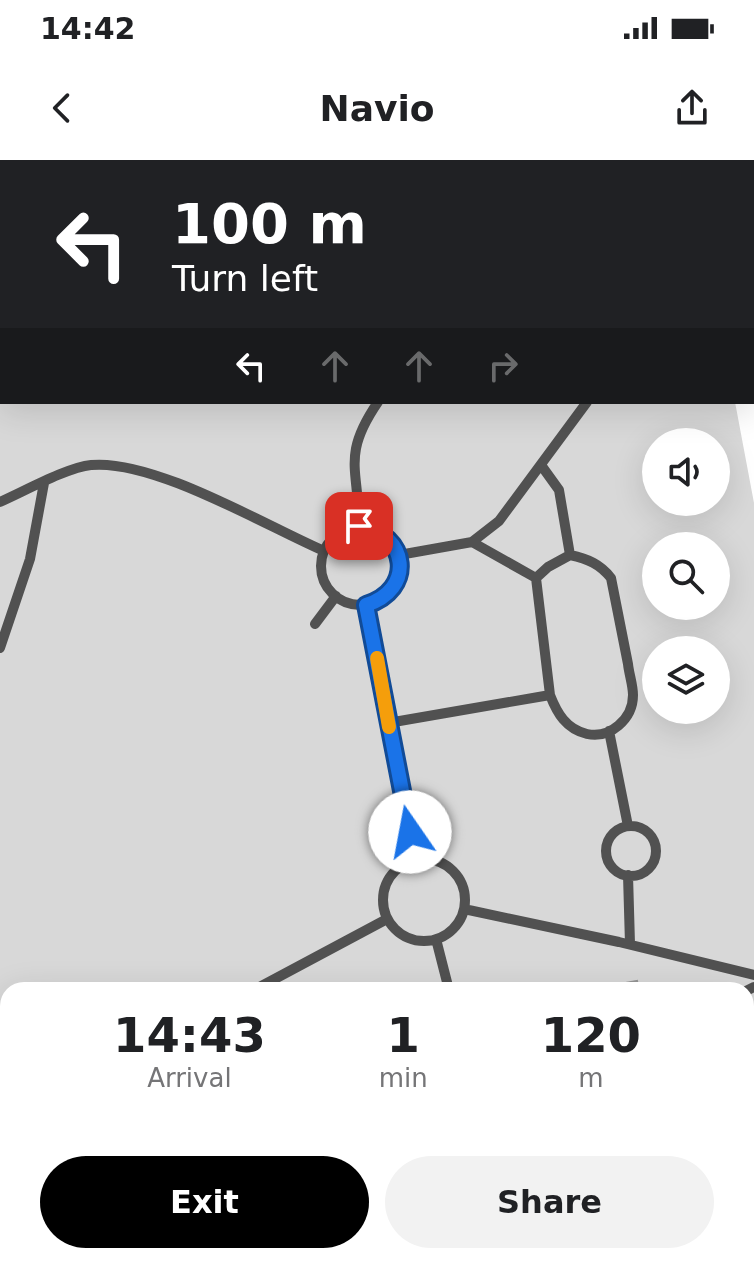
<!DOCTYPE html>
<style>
:root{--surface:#fff;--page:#f2f2f2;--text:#202124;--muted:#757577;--accent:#000}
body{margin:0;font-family:"DejaVu Sans",sans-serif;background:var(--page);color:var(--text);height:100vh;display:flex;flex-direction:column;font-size:30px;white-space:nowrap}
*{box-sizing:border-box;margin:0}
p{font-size:26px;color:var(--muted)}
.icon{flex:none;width:44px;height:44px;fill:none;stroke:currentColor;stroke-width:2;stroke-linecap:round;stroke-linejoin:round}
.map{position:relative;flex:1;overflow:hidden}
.sheet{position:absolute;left:0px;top:822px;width:754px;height:282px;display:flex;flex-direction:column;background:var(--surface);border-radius:24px 24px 0 0;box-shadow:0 8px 32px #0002}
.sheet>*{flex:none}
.hud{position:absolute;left:0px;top:0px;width:754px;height:244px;box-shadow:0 8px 32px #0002;background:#202124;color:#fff;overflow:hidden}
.fabs{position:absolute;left:642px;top:268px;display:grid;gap:16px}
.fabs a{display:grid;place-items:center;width:88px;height:88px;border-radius:50%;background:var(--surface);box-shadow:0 8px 32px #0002;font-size:40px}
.pin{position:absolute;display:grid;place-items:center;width:68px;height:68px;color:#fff;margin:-34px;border-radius:16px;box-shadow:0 4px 12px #0006}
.me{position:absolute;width:88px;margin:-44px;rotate:348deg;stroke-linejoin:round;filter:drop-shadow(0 0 6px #0008)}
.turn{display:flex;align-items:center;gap:28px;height:168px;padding:0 40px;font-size:36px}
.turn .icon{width:104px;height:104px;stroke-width:2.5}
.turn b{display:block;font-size:56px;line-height:68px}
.lanes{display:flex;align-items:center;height:76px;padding:0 40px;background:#0003;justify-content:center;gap:40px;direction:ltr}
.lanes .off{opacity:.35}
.eta{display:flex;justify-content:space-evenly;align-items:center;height:136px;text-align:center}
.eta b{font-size:48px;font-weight:600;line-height:56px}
.button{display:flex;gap:16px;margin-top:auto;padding:16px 40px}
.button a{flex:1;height:92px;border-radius:48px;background:var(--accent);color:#fff;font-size:32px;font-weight:600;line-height:92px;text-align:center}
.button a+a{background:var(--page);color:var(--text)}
.status{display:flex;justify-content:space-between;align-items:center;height:56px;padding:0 40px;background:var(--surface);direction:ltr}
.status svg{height:22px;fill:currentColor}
header{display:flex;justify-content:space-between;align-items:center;height:104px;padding:0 40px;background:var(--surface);font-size:36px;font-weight:600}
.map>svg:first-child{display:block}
</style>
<div class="status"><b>14:42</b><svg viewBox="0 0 49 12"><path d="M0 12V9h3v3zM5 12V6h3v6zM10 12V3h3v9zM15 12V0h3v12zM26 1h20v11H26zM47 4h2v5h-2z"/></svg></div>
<header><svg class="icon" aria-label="back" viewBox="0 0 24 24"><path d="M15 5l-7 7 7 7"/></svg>Navio<svg class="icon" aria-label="share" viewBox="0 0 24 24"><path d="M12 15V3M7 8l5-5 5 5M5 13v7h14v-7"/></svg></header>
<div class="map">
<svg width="754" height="1103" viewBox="0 0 754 1103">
<rect width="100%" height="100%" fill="#fff"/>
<path fill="#d8d8d8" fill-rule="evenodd" d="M0,0H690V2H2V242H735L754,343V1103H0ZM656,282H716V342H656ZM656,386H716V446H656ZM656,490H716V550H656ZM8,830H746V1096H8Z"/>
<path fill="#c0c0c0" stroke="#959595" stroke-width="2" d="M637,821L639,830H603V827Z"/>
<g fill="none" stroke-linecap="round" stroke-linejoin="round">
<path stroke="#515151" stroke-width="10" d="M474,0L477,2
M333,2L338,0
M0,162L2,160
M541,305L559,330L570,395
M0,342C23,332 68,307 91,305C154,299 264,365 324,391
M359,366C359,309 341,296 378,242
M321 406a39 39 0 1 1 78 0a39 39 0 1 1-78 0Z
M472,382L536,418L550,535C557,553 566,569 587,574C610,579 633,559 633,535C633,525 629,514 628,504C622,475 617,447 611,418C600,404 588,399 570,395L548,407L536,418
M399,395L472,382L499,361L587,242
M366,445L416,699
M315,464L336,436
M0,488L30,399L44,323
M388,563L550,535
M609,571L628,666
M606 691a25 25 0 1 1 50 0a25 25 0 1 1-50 0Z
M383 740a41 41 0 1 1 82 0a41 41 0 1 1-82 0Z
M628,715L630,784
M464,749L619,782L754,815
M436,779L449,830
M254,830L387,759
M746,831L754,827
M0,866L8,882
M0,967L8,962
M134,1096L137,1103
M488,1096L490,1103
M566,1096L568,1103
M385,1103L391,1096"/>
</g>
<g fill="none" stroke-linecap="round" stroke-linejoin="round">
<defs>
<path id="route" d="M359,366C409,374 415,430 366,445L410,672"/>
</defs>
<use href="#route" stroke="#114b97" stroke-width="20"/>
<use href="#route" stroke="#1a73e8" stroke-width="14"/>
<path stroke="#f59e0b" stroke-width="14" d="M377,498L389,567"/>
</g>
</svg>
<div class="fabs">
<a><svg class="icon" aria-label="sound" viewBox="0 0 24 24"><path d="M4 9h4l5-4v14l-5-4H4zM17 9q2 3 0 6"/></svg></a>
<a><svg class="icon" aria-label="search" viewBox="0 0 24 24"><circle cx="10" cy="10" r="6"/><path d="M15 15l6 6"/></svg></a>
<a><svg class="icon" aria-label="layers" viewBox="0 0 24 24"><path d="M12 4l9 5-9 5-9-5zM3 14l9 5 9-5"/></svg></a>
</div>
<div class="pin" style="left:359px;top:366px;background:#d93025"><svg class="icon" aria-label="arrive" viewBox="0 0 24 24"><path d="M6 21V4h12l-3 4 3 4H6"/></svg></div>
<svg class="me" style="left:410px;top:672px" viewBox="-20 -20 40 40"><circle r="19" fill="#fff"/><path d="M0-13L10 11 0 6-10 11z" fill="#1a73e8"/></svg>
<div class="hud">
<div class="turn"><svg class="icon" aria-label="left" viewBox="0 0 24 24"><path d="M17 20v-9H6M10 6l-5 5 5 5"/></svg><div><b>100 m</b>Turn left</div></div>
<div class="lanes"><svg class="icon" aria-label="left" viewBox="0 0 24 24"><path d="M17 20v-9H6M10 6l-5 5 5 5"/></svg><svg class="icon off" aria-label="ahead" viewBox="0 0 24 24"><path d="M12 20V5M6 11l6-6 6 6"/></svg><svg class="icon off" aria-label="ahead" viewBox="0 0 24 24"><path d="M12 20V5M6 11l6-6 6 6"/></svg><svg class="icon off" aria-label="right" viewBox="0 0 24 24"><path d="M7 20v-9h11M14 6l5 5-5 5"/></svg></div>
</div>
<section class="sheet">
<div class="eta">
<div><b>14:43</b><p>Arrival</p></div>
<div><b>1</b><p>min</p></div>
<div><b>120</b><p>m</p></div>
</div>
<div class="button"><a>Exit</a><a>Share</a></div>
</section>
</div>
